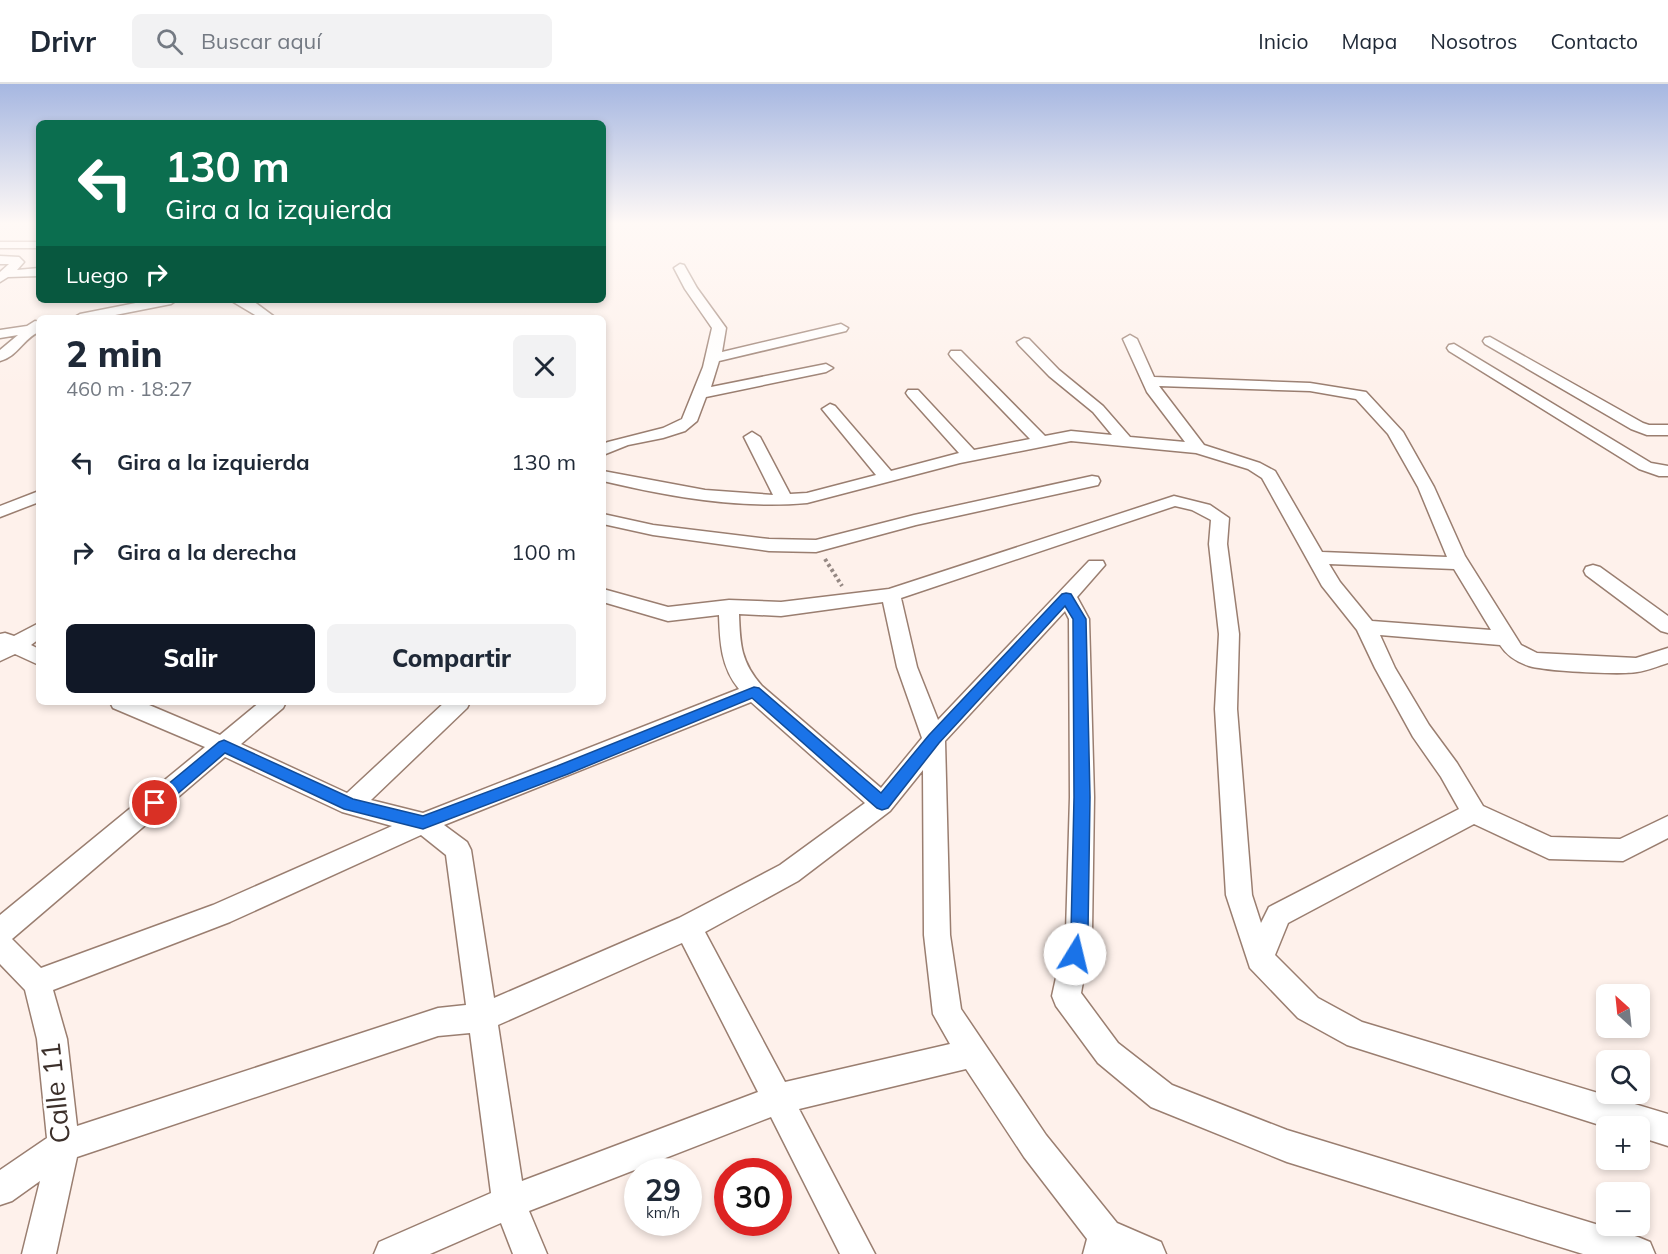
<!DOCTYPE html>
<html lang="es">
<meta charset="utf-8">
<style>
:root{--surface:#fff;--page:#f2f2f3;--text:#1f2937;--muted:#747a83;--line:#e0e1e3;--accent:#111827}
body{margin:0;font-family:Mulish,sans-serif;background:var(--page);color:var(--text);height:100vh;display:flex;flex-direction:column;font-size:22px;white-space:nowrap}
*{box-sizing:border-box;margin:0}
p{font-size:20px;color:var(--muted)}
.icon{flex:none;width:33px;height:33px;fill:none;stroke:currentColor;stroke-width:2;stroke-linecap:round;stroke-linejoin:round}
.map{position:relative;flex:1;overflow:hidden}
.sheet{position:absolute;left:36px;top:231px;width:570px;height:390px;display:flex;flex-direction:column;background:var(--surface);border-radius:9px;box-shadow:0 3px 9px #0003}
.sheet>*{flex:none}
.guide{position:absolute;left:36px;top:36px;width:570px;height:183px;border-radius:9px;box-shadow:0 3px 9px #0003;background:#0b6e4f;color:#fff;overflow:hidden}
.needle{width:39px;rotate:333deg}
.buttons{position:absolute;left:1596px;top:900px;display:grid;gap:12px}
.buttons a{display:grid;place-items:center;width:54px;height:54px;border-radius:9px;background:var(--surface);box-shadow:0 3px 9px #0003;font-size:30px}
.speed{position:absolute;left:624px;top:1074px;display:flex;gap:12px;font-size:30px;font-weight:700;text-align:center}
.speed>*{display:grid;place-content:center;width:78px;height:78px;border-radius:50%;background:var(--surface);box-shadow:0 3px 9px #0003;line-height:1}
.speed small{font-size:15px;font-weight:400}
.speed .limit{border:9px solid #d22;background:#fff;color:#111}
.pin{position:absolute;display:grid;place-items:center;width:51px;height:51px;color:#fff;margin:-26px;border:3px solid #fff;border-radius:50%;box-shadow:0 2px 6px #0007}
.me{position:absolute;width:66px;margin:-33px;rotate:9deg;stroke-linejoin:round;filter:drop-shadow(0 0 4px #0008)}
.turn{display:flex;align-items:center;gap:21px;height:126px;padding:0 30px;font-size:27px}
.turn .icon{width:78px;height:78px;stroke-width:2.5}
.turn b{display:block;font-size:42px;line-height:51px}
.then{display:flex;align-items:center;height:57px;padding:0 30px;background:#0003;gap:12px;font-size:22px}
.round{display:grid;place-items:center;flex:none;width:63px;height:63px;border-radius:9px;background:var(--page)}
.overview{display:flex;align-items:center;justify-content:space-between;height:102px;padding:0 30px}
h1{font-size:36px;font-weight:800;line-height:45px}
.button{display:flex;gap:12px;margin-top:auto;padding:12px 30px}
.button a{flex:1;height:69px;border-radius:9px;background:var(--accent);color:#fff;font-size:24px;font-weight:800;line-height:69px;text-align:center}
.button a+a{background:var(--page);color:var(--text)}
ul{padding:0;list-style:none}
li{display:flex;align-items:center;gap:18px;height:90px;padding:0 30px}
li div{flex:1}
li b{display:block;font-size:22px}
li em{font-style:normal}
header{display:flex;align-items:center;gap:36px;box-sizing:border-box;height:84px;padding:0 30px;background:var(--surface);border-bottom:2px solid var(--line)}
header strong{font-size:28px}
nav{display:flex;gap:33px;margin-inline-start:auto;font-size:21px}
.search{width:420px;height:54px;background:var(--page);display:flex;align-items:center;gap:15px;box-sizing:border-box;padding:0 21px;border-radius:9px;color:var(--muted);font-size:22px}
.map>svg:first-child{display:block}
</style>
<header>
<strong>Drivr</strong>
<div class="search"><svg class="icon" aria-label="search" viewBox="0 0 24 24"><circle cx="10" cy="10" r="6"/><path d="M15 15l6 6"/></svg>Buscar aquí</div>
<nav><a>Inicio</a><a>Mapa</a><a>Nosotros</a><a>Contacto</a></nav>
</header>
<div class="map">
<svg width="1668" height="1170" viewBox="0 0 1668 1170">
<rect width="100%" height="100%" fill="#fef1eb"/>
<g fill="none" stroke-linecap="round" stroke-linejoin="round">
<defs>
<path id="minor" d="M0,158H38L39,164H0Z
M0,172L19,173L24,178L17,186L39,184V192L8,193L0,198V188L9,180H0Z
M680,180L684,181L697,204L726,244L722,268L841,240L848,244L846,247L719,277L711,303L826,280L833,284L826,288L706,313L697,337L685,347L663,354L628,361L603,371V360L608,358L663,344L682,335L703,283L712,244L685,205L674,184Z
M151,216H177L171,220L100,234H73L80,230Z
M230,216L253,217L276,234H260Z
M35,237L39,238V248C24,254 17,273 0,277V266L18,251L0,254V246L27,242Z
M1130,251L1137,255L1154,293L1310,299L1366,308L1403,348L1434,403L1465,472L1521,561L1537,569L1636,574L1668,564V579C1658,582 1647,587 1637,588C1620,591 1545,587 1529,582C1517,578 1507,572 1500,561L1380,551L1395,584L1429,641L1457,679L1483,722L1551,753L1620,755L1668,732V754L1623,777L1549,775L1474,740L1288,839L1275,871L1318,914L1362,938L1668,1030V1062L1640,1053V1042L1606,1043L1347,961L1298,934L1250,884L1226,811L1215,625L1219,550L1209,460L1211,436L1192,426L1175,422L901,514L917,583L938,636L1089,477H1103L1105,481L1077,513L1089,535L1094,713L1092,848L1081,909L1118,959L1172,1001L1287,1046L1638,1153L1650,1158L1655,1170H1583L1287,1078L1151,1023L1098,979L1056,922L1052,912L1066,848L1070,713L1069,535L1065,527L945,657L950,851L961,925L1046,1051L1117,1139L1161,1158L1166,1170H1083L1087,1155L1024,1073L966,985L799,1025L875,1170H840L771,1033L529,1127L547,1170H513L501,1139L430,1170H374L379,1158L491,1109L470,949L438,952L77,1073L56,1170H22L40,1097L12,1117L0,1121V1086L47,1054L37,955L25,906L0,880V831L205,663L113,624L110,618H142L220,651L260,618H286L283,624L241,660L347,709L445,618H470L467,624L371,716L423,729L739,605C721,583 720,559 719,531L668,537L603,518V505L668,523L729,516L781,518L889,505L1174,412L1210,421L1229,434L1227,460L1239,550L1237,625L1252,811L1261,839L1269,823L1459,725L1441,693L1413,653L1375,584L1357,546L1322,502L1262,394L1248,385L1196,369L1071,357L960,379L807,419C738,425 671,413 603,397V387L705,406L773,411L744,353L752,348L760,353L790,410L807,409L876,391L822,325L830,320L835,322L891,387L959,369L908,312L906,309L908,306H918L974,366L1030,355L951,273L949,270L951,267H961L1045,352L1071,347L1112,351L1093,328L1049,292L1019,261L1017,258L1024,254L1029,255L1059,286L1103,322L1130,353L1185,358L1147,308L1123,255ZM1159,302L1310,307L1356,315L1388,350L1418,403L1447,473L1322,468L1275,387L1260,379L1204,361ZM1329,480L1454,485L1491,546L1372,537L1340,498ZM883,518L897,583L922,654L881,704L762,602C741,578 740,561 739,530L781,532ZM751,618L865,719L780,781L679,834L494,914L471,766L467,758L444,741ZM225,673L342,728L392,742L213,821L41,884L12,855ZM923,686L924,851L933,930L950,960L785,998L705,848L798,797L890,727ZM421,751L446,771L466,921L438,924L77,1042L67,955L53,906L230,838ZM682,859L758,1008L522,1097L498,941Z
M1490,253L1643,339L1649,341H1668V351H1647L1631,345L1485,260L1483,257L1485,254Z
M1454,260L1651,379L1668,382V392H1659L1639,385L1449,267L1447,264L1449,261Z
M1092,392L1098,393L1100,397L1098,401L916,441L816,468L769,467L653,451L603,440V430L653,441L769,455L816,456L914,431Z
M39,407V418L0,433V422Z
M1593,481L1600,483L1668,532V549L1661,547L1586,491L1584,487L1586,483Z
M39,539V555L31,561L39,565V581L15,570L0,577V550L5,549L14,552Z"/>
</defs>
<use href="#minor" stroke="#9a7e70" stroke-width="3"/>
<path stroke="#958883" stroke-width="4" stroke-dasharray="3 3" stroke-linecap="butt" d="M825,475L842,502"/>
<use href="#minor" fill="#fff" fill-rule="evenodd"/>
</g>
<linearGradient id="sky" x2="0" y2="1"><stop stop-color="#a6b7e1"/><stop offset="0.46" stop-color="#fff9f6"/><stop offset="1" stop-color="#fff9f6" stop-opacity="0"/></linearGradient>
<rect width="1668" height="303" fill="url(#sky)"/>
<path fill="#1a73e8" stroke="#114b97" stroke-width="1.5" d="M1066,509L1071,510L1086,535L1090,713L1088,848L1081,875L1075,878L1069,875L1066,870L1071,848L1074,713L1073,535L1065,522L939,659L888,724L882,726L877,724L752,614L568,690L423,745L344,725L225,669L161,724L155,726L150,724L147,719L150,715L219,658L224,656L353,715L423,732L557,682L754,603L759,604L881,709L929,651L1062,510Z"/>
<g text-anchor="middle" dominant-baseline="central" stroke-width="6" stroke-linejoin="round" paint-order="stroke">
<g font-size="27" fill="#3c302b" stroke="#fff">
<text transform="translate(55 1009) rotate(-96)">Calle 11</text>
</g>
</g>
</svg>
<div class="buttons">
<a><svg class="needle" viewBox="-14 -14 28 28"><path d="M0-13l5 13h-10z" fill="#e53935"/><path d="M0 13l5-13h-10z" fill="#747a83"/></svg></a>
<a><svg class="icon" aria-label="search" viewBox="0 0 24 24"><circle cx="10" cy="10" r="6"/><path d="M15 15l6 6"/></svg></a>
<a>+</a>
<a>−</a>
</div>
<div class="speed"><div>29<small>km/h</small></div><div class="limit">30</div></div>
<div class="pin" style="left:155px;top:719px;background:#d93025"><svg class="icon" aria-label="arrive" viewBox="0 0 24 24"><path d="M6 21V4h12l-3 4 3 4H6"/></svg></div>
<svg class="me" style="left:1075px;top:870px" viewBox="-20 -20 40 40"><circle r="19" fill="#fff"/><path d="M0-13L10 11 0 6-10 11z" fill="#1a73e8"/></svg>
<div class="guide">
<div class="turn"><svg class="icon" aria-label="left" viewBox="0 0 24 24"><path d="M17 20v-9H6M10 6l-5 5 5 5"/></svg><div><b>130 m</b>Gira a la izquierda</div></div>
<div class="then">Luego<svg class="icon" aria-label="right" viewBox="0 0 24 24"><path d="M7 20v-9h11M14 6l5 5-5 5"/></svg></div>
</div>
<section class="sheet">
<div class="overview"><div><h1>2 min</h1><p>460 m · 18:27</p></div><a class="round"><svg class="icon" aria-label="close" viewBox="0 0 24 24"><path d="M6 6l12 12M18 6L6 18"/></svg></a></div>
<ul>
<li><svg class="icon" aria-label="left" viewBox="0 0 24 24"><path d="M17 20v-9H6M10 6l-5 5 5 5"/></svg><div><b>Gira a la izquierda</b></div><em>130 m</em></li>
<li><svg class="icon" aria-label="right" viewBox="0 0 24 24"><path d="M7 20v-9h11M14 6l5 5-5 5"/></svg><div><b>Gira a la derecha</b></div><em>100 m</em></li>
</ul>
<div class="button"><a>Salir</a><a>Compartir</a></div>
</section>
</div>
